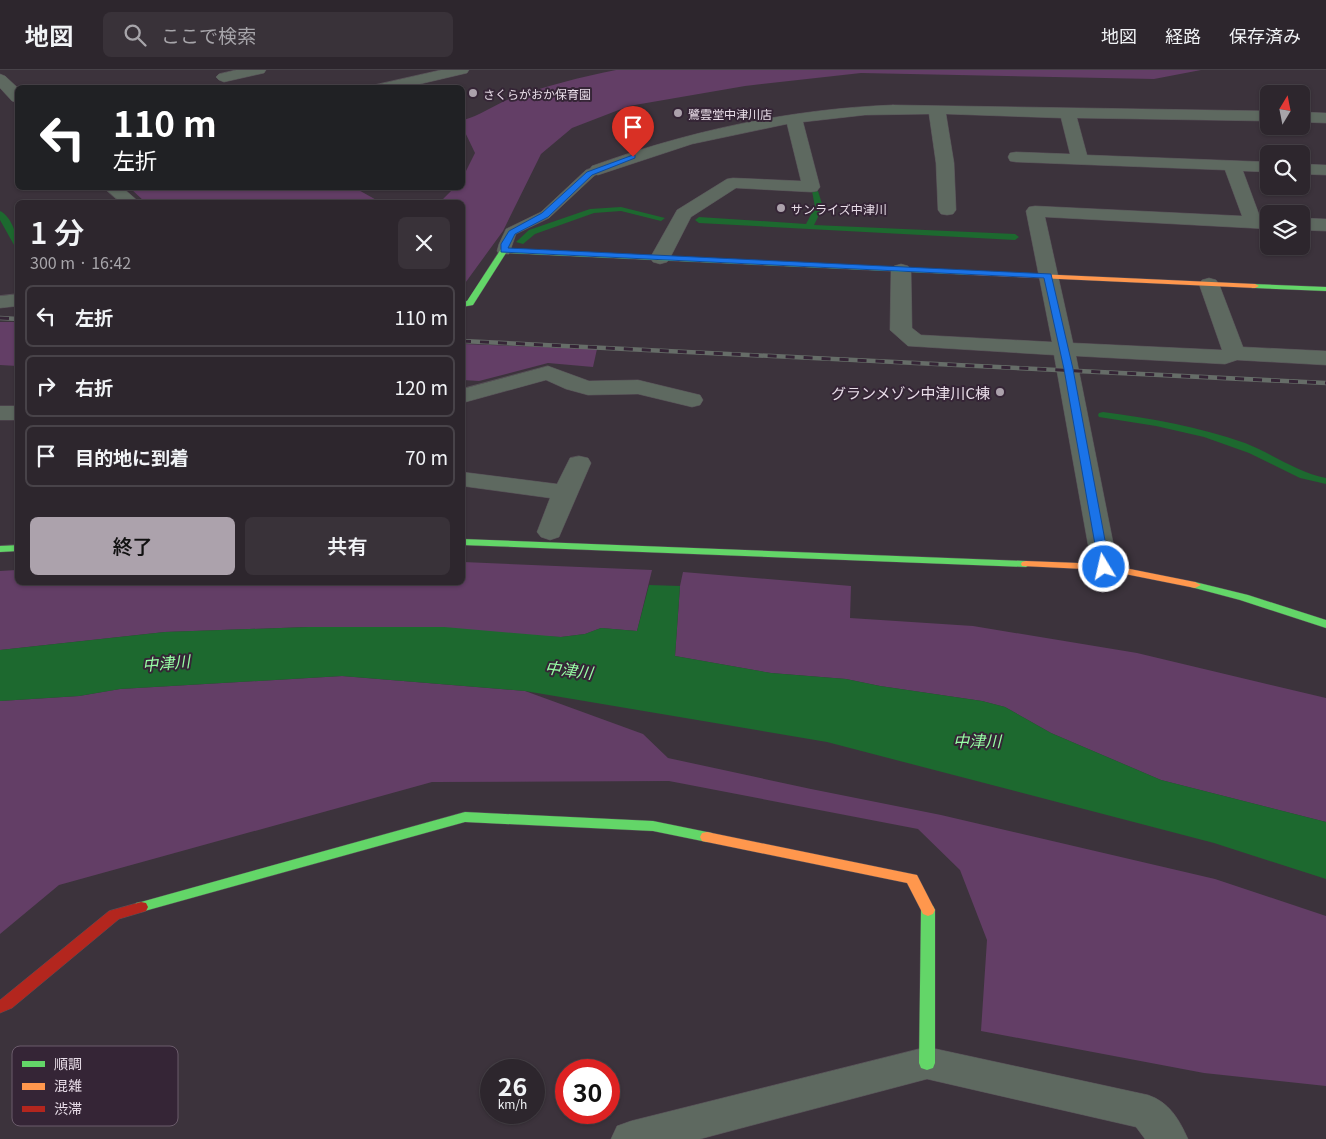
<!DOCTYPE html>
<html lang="ja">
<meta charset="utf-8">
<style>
:root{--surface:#2d262d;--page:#393239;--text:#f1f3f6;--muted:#a7a5aa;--line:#484349;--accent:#aca2ac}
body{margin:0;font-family:Georgia,"Noto Sans JP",serif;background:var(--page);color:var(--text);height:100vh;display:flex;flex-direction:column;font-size:19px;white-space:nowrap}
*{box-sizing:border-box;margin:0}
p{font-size:16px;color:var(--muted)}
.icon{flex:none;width:28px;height:28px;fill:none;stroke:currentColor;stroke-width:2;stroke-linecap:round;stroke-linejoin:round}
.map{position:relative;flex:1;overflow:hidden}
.details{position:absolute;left:15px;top:130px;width:450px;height:385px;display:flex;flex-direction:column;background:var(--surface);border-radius:8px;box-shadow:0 1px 4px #0004,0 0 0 1px var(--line)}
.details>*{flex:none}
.banner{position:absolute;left:15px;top:15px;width:450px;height:105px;border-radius:8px;box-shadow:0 1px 4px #0004,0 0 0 1px var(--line);background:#202124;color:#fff;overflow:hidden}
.needle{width:32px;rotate:10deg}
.controls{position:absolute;left:1260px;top:15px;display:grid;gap:10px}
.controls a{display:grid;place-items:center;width:50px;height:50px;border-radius:8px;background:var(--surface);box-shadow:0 1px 4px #0004,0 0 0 1px var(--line);font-size:25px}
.speed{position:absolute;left:480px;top:989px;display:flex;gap:10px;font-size:25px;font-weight:700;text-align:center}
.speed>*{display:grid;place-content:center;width:65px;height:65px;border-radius:50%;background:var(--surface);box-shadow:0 1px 4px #0004,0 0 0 1px var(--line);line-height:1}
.speed small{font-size:12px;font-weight:400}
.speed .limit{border:8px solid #d22;background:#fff;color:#111}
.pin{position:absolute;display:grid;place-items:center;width:42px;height:42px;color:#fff;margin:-51px -21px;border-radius:50% 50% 50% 0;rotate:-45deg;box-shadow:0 0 5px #0007}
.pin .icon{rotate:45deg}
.me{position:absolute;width:55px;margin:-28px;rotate:351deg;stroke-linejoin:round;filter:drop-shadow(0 0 4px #0008)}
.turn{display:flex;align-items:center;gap:18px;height:105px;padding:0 15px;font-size:22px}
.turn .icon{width:65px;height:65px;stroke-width:2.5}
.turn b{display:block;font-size:35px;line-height:42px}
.round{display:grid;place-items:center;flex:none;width:52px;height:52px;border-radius:8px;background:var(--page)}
.summary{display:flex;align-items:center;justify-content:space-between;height:85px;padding:0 15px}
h1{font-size:30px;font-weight:600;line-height:38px}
.action{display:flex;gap:10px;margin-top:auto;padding:10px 15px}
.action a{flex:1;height:58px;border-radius:8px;background:var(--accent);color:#111;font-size:20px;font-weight:600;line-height:58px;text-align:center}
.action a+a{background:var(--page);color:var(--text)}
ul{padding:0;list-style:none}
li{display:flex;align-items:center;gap:15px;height:62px;margin:0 10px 8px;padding:0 5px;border:2px solid var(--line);border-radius:8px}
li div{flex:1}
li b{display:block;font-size:19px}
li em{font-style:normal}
header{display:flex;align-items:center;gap:30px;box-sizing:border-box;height:70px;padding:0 25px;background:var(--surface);border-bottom:1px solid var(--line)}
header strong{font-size:24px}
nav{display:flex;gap:28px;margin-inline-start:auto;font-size:18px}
.search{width:350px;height:45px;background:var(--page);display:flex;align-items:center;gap:12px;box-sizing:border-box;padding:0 18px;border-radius:8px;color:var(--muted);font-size:19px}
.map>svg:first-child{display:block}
</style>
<header>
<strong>地図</strong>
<div class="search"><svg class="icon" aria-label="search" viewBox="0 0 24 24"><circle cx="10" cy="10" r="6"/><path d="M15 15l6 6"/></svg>ここで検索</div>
<nav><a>地図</a><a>経路</a><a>保存済み</a></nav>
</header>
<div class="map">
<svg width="1326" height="1069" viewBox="0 0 1326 1069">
<rect width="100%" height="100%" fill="#3c333c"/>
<path fill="#633e66" d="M616,0H1201L1154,9L861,3L745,16L629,36L572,58L541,84L503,161L463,216L462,132H440L454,118H462L463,107L475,83L463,58V50C480,46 495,34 512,28C546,16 580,7 616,0Z
M130,118H355L380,132H145Z
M0,252H17V296L0,295Z
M463,274L597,279L593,297L548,293L479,311L463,310Z
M463,492L652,500L637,561L601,558L585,564L561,567L308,557L165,562L0,580V501L17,500L18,512H462Z
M683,502L851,516L850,548L973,556L1137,583L1326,628V752L1161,710L1051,663L1005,637L982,631L880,616L846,609L771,603L675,586L680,516Z
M342,606L525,621L643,664L668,688L811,719L941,745L1215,809L1326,846V1016L1204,1003L981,961L987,870L960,800L918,759L669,711L432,712L59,815L0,864V631L79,626L120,619Z"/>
<path fill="#1d692f" d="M649,515L680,516L675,586L771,603L846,609L880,616L982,631L1005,637L1051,663L1161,710L1326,752V809L1214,773L827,672L525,621L342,606L120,619L79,626L0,631V580L165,562L308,557H444L561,567L585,564L601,558L637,561Z"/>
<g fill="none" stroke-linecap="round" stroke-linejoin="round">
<path fill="#1d692f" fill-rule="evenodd" d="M812,121H818L823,137L814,155L1015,164L1019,167L1015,170L699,153L695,150L699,147L806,154L815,137Z
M621,137L665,148L661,151L621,141L594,143L535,164L523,174L516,172L529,160L590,139Z
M0,141C11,146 18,166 18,177L14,175L0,150Z
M1103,342C1151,348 1199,357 1245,373C1273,384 1296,402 1326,408V414L1300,408L1249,383L1204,367L1156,356L1099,347L1098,345L1099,343Z"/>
<defs>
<path id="lane" d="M598,96L602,97L604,100L594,106L549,148L516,164L509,184H499L497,181L499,174L506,159L541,142L586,100Z"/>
<path id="street" d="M236,0H266L264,3L224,12L219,10L216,7L219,4Z
M441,0H469L467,3L403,18H373L375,15Z
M0,4L5,6L18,18V33L12,31L0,18Z
M893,35L1269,41V51L1077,48L1087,85L1269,92V102L1243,101L1260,147H1269V159L1045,147L1073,273L1222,280L1199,214L1202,210L1209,208L1216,210L1219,214L1243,277L1326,281V295L1237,290L1225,294L1076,286L1118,497L1114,503L1105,505L1096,503L1092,497L1054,285L908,276L890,260L891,200L894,196L901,194L908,196L911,200L912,258L921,265L1052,272L1026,141L1029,137L1035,136L1242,146L1225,100L1016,92L1010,91L1008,87L1010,83L1016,82L1070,84L1061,48L946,44L954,93L956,140L953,144L947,145L941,144L938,140L936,93L929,44L865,45L803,52L820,117L817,121L811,122L736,118L691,147L670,188L667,192L660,194L653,192L650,188L677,140L727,109L733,108L801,111L787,54L692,74L598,105L592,104L589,100L592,96C689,61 789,39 893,35Z
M1301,42L1326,43V53L1301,52Z
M1301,94L1326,95V105L1301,104Z
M104,118H123L139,132H120Z
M1301,148L1326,149V161L1301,160Z
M18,224V236L0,238V226Z
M548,296L589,311L638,310L700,325L703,330L700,335L692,337L638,324L588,325L566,319L546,310L462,333V319Z
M0,336H18V350H0Z
M579,386L588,388L591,393L559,467L550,470L541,467L537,462L550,428L462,416V402L557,414L570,388Z
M927,977L1148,1025C1169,1032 1179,1049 1188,1069H1145L1136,1057L927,1009L700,1069H611L617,1056L631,1051Z"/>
<path id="fast" d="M501,179L975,201L979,203L975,205L506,183L473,235L462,237V232L467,231Z
M1252,214L1326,217V221L1255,218H1252Z
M462,469L1026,491L1031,494L1026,497L462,475Z
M18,475V481L0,482V476Z
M1195,512L1248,525L1326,550V558L1240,530L1191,517L1189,515Z
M465,742L653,751L707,762L712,763L714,767L712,771L707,772L653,761L465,752L141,842L136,841L134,837L136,833L141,832Z
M928,834L933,836L935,840V993L933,998L927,1000L921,998L919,993L921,840L923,836Z"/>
<path id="slow" d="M972,201L1255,214L1259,216L1255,218L975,205L971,203Z
M1026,491L1105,494L1195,512L1201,515L1195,518L1105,500L1022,496L1021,494L1022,492Z
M707,762L917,805L935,840L933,844L928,846L923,844L907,813L702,771L700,767L702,763Z"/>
<path id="jam" d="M141,832L146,833L148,837L146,841L119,849L12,938L0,943V930L109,841Z"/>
</defs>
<use href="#lane" stroke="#574f57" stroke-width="1"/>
<use href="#street" stroke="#574f57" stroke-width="1"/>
<use href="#fast" stroke="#574f57" stroke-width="1"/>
<use href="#slow" stroke="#574f57" stroke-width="1"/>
<use href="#jam" stroke="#574f57" stroke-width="1"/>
<use href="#lane" fill="#5e6960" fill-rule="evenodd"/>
<use href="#street" fill="#5e6960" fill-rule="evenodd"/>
<use href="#fast" fill="#63d668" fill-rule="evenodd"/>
<use href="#slow" fill="#ff974d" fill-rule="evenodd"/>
<use href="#jam" fill="#b3261e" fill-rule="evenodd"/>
<defs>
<path id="rail" d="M0,248L18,249
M462,271L1326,313"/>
</defs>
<use href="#rail" stroke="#666d68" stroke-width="4.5"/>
<use href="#rail" stroke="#352536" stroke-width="3" stroke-dasharray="9" stroke-linecap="butt"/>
</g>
<path fill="#1a73e8" stroke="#114b97" d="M633,85H635V88L592,105L548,147L515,164L508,178L1051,204L1073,299L1110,497L1108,499H1101L1099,497L1064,299L1044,208L501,182V174L509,161L542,143L587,102Z"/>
<g fill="#aca2ac" stroke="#352536" stroke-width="2">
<circle cx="473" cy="23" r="5"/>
<circle cx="678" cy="43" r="5"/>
<circle cx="781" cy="138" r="5"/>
<circle cx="1000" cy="322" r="5"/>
</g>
<g text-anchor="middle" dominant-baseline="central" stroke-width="4" stroke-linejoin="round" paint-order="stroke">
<g font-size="12" fill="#e8dde8" stroke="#352536" text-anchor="start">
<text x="483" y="23">さくらがおか保育園</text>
<text x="688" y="43">鷺雲堂中津川店</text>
<text x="791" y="138">サンライズ中津川</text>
</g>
<g font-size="15" fill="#e8dde8" stroke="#352536" text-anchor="end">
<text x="990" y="322">グランメゾン中津川C棟</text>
</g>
<g font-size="16" font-style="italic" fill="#98ffa5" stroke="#352536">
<text transform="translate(166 592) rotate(-5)">中津川</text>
<text transform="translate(569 599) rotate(7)">中津川</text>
<text x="977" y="670">中津川</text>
</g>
</g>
<rect x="12" y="976" width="166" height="80" rx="8" fill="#352536" stroke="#6b5c6b" stroke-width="1"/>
<rect x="22" y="991" width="23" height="6" fill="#63d668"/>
<rect x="22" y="1013" width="23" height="7" fill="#ff974d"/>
<rect x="22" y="1036" width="23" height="6" fill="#b3261e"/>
<g font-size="14" fill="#e8dde8">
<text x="54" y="999">順調</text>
<text x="54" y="1021">混雑</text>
<text x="54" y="1044">渋滞</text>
</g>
</svg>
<div class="controls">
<a><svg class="needle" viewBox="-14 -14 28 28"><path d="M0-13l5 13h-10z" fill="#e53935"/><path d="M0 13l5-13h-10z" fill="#a7a5aa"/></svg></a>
<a><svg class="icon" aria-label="search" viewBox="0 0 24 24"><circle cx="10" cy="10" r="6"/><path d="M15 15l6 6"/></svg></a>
<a><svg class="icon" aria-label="layers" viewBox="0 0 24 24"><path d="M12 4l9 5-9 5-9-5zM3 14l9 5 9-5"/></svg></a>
</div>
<div class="speed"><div>26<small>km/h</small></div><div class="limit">30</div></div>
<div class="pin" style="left:633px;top:87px;background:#d93025"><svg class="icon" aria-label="arrive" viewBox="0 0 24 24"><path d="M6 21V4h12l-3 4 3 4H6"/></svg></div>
<svg class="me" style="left:1104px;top:497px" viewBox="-20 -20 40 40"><circle r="17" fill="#1a73e8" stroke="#fff" stroke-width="3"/><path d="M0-11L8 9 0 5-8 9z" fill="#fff"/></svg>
<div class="banner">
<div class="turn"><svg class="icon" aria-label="left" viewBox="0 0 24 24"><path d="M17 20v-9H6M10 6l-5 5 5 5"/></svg><div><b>110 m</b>左折</div></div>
</div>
<section class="details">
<div class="summary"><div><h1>1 分</h1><p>300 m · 16:42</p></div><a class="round"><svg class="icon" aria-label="close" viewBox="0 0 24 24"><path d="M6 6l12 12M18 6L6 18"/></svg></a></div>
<ul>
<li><svg class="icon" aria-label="left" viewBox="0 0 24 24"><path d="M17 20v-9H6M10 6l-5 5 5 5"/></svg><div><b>左折</b></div><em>110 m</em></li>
<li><svg class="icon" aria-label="right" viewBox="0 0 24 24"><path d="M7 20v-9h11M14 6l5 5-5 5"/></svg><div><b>右折</b></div><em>120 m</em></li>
<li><svg class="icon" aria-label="arrive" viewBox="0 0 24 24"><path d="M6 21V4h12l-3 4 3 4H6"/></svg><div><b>目的地に到着</b></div><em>70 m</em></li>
</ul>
<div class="action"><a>終了</a><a>共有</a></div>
</section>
</div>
